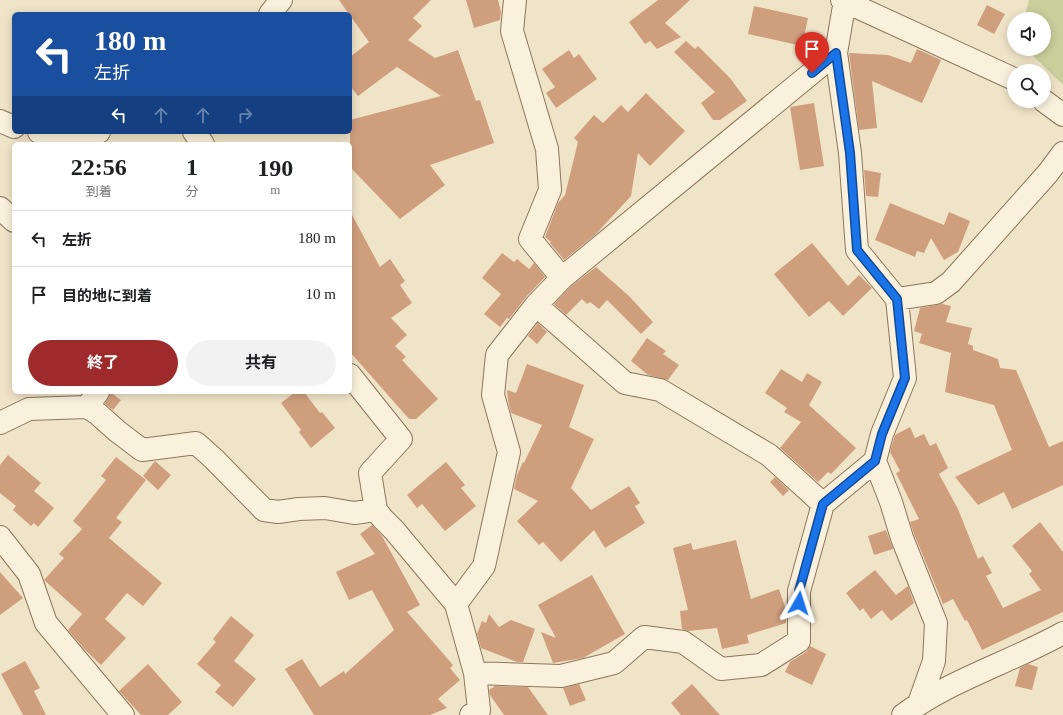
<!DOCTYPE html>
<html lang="ja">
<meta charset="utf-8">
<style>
:root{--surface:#fff;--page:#f2f2f2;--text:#202124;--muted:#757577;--line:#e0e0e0;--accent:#9e2a2b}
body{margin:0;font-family:"Times New Roman","Noto Sans JP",serif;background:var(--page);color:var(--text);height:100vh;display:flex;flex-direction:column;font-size:15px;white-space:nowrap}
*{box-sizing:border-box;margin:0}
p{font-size:13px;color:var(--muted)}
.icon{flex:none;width:22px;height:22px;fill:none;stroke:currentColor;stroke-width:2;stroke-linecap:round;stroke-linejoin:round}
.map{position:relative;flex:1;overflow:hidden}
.details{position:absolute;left:12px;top:142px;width:340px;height:252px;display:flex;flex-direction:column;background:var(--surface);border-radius:6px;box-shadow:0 2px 10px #0003}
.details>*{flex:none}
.hud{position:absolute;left:12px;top:12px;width:340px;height:122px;border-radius:6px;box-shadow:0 2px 10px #0003;background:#1a4fa0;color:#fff;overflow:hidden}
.buttons{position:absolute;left:1007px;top:12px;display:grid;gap:8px}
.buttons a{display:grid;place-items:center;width:44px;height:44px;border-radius:50%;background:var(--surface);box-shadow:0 2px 10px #0003;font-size:20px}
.pin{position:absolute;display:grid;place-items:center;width:34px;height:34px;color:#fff;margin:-41px -17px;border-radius:50% 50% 50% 0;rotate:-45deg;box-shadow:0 0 4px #0007}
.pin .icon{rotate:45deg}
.me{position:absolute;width:44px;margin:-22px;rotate:6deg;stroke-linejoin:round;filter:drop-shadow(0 0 3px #0008)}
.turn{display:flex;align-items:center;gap:14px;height:84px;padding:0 16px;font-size:18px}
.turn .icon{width:52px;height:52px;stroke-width:2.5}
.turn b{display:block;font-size:28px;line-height:34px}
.lanes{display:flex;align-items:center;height:38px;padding:0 16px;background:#0003;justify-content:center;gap:20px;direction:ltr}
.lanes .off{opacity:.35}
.eta{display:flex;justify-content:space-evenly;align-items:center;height:68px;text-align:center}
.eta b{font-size:24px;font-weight:700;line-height:28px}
.primary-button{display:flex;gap:8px;margin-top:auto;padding:8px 16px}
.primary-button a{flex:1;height:46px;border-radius:24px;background:var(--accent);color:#fff;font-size:16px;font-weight:700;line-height:46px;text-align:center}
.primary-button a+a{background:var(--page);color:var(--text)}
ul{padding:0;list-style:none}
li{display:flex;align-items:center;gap:12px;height:56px;padding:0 16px;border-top:1px solid var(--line)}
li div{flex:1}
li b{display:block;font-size:15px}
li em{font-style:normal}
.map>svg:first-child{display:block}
</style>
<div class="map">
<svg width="1063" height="715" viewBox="0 0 1063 715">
<rect width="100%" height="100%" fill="#f0e4c8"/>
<path fill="#c9cf9b" d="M1029,0H1063V85L1026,49H1044V19H1024Z"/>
<path fill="#cf9f7d" d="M339,0H431L413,18L422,26L408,40L435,58L458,50L476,101L480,100L494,143L430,165L445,185L400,219L350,167V120L441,96L397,67L358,96L350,86V57L369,42Z
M466,0H498L501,12L500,20L474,28Z
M658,0H690L665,23L681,37L657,49L650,41L645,44L629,22Z
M987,5L1005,14L994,34L977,25Z
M754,6L808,18L802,46L748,34Z
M686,41L695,49L698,46L730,78L747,101L720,120H713L701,103L715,92L674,52Z
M917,49L941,60L922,103L872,81L877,128L859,130L849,53L888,55L911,63Z
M569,50L574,58L579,54L597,79L556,108L546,93L555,87L542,69Z
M646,93L685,131L650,166L638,153L631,196L596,234L564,260L550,243L551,242L545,237L558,203L565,195L578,142L574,138L594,115L603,123L621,105L628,112Z
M814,103L824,166L800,170L790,107Z
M864,170L881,173L878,197L866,196Z
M890,203L944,225L949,212L970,221L958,252L944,260L931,238L924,253L917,251L915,257L875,240Z
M350,211L380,267L390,259L405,281L400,285L412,303L391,318L407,335L395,346L406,357L402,360L438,399L416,419H409L350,352Z
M812,243L848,286L859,275L872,288L843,316L829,301L809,317L774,274Z
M502,253L514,262L517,259L529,269L534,263L545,277L526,297L509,319L507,318L500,327L484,314L501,294L482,278Z
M596,267L629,296L653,322L641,334L607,300L599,309L590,302L587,304L582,299L566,315L554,304L570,287Z
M942,304L951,306L946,322L972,328L968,344L973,346V350L998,359L1000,368L1016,370L1049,447L1063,441V485L1012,509L1004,492L978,505L955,477L1012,450L994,405L945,392L951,353L919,343L922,334L914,331L920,308Z
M538,323L547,332L537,344L528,336Z
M647,338L666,351L663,354L679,365L668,380L648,375L631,361Z
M527,364L584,385L569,427L594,439L571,488L591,510L629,486L640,503L635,506L645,523L605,548L594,530L561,562L543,542L539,545L517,521L538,501L514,489L517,475L523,462L524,463L542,425L511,413L508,401L507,390L516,393Z
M781,369L802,382L807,373L822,382L809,405L856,448L831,474L828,472L818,482L780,448L801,422L784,412L787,408L765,393Z
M110,392L121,400L113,410L105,404Z
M295,392H304L320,413L322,412L335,428L311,448L299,432L301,430L281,403Z
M910,427L915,438L924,434L930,446L936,443L948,468L939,474L958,509L978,559L983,556L992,573L986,576L1003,608L1041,590L1029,574L1032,571L1012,546L1040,522L1063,552V612L982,650L967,620L965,621L953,599L943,604L914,534L910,522L919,519L896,473L900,471L890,452L895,435Z
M8,455L41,483L34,491L54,508L38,527L34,523L31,526L13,510L16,506L0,493V465Z
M116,457L146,480L116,518L122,522L109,538L162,583L143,606L127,593L105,619L126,638L101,665L85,650L68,630L82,614L44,580L64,558L59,554L82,529L73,521L106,480L101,476Z
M155,461L171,475L158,490L143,476Z
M446,462L465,485L461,488L476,506L445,531L422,504L417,508L407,495Z
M775,477L789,490L783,496L770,482Z
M372,525L382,536L420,605L407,612L453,665L450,668L460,680L438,699L447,708L430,715H314L285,669L302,659L320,687L344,671L345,674L394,630L372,590L349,600L336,572L375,554L360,534Z
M886,530L893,549L874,555L868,536Z
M736,540L751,599L779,589L786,610V623L747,635L749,643L722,649L717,628L688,631L682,629L680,611L688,610L673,548L691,543L693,550Z
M875,570L896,595L908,586L914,603L891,621L882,610L871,619L863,608L860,611L846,593Z
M0,572L23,598L0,615Z
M592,575L625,634L583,658L553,663L541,632L556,638L538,605Z
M489,614L499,627L511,620L535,629L523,662H517L481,648L477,634L482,621L486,623Z
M231,616L254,635L234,661L256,679L233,707L215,692L221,685L197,664L216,642L213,639Z
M810,646L826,654L812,685L785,672L790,662L806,652Z
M25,661L40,688L34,691L46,715H23L1,674Z
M148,664L182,702L168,715H141L119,691Z
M1028,664L1038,667L1032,690L1015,686L1020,668Z
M579,684L586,700L570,706L563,688Z
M692,684L720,715H681L671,703Z
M495,686L528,687L548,715H504L490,695L489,690Z"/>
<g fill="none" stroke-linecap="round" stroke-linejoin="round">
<defs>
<path id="minor" d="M842,0L1014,79
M270,14L281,0
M1044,101L1063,115
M0,121L14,127
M39,132L82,139L99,132
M194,132L203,144
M0,208L14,221
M562,278L836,53
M897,299L936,293L951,282L1048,173L1063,153
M536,305L625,383L660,390L769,455L823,504
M350,375L401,439L370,473L376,510L382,518L394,530L456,604
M87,407L98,392
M0,423L29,409L87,407L98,414L117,431L142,450L196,443L214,459L264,510L278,512L299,509L325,508L354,513L376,510
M875,461L891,502L902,538L936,623L934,661L919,703
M0,537L29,574L46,623L123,715
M475,673L561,676L614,663L644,637L683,642L721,669L761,665L799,641V591L823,504L875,461L882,434L905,378L897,299L857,250L850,153L836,53L845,0
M471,715L479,710L475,673L456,604L484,566L509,452L493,395L497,355L536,305L562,278L530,239L550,190L547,149L512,31L515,0
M903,715C952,679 1011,662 1063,633"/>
</defs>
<use href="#minor" stroke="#8d765c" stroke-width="24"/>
<use href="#minor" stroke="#faf1dc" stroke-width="22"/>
</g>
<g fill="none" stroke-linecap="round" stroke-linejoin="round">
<defs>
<path id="route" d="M799,603V591L823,504L875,461L882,434L905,378L897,299L857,250L850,153L836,53L812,73"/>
</defs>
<use href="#route" stroke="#114b97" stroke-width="10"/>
<use href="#route" stroke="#1a73e8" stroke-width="7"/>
</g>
</svg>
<div class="buttons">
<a><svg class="icon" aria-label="sound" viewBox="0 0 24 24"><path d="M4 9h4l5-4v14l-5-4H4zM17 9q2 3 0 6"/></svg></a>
<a><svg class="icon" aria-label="search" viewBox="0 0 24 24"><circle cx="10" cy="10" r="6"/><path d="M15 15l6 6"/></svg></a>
</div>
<div class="pin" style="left:812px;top:73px;background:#d93025"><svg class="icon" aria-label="arrive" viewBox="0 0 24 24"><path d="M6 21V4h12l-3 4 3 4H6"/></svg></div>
<svg class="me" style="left:799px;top:603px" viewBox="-20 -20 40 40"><path d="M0-17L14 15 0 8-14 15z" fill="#1a73e8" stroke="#fff" stroke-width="4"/></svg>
<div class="hud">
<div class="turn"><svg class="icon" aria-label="left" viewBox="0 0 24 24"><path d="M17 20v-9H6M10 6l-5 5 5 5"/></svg><div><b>180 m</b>左折</div></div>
<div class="lanes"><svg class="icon" aria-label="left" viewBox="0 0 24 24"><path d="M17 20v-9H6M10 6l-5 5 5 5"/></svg><svg class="icon off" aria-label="ahead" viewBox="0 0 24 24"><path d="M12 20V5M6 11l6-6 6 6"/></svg><svg class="icon off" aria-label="ahead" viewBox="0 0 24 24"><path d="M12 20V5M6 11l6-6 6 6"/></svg><svg class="icon off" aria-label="right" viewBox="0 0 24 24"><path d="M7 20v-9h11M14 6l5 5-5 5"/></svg></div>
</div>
<section class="details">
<div class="eta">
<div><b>22:56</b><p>到着</p></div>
<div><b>1</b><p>分</p></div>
<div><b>190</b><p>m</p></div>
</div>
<ul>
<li><svg class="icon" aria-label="left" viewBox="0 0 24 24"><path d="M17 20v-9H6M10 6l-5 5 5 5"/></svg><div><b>左折</b></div><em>180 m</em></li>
<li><svg class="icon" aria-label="arrive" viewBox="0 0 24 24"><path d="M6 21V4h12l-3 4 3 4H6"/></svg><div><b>目的地に到着</b></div><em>10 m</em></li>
</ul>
<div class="primary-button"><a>終了</a><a>共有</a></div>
</section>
</div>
